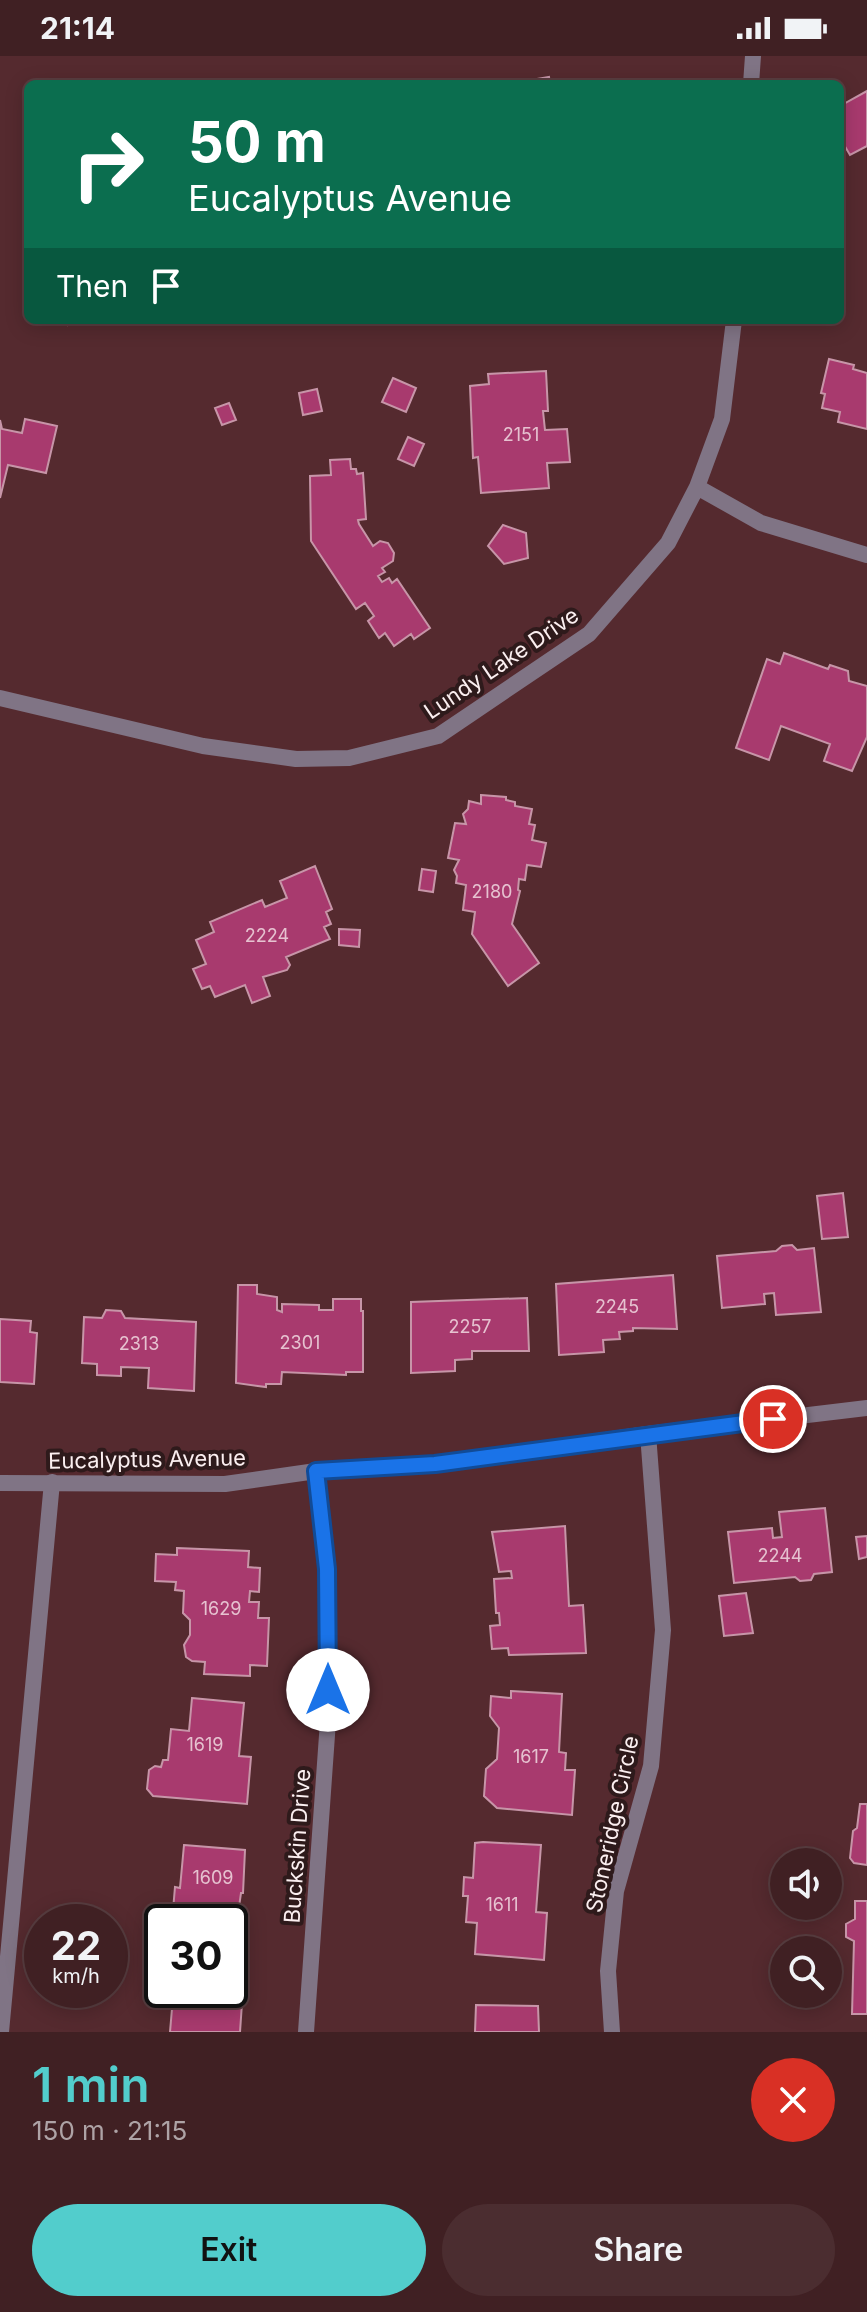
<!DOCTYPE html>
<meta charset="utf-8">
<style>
:root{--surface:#402023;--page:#4b2d30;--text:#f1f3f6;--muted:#aea3a6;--line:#593e41;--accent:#52cdcc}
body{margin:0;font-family:Inter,sans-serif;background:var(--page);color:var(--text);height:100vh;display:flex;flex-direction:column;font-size:30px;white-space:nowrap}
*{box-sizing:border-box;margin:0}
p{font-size:26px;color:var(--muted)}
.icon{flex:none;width:44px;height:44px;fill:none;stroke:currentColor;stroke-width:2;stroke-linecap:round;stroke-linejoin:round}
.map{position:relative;height:1976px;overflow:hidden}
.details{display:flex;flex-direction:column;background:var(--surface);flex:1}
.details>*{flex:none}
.hud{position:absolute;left:24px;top:24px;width:820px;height:244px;border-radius:12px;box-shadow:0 4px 20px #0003,0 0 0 2px var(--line);background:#0b6e4f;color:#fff;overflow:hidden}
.controls{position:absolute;left:770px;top:1792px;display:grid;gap:16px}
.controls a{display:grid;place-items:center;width:72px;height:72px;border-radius:50%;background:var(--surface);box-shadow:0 4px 20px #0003,0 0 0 2px var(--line);font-size:40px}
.speed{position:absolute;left:24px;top:1848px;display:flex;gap:16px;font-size:40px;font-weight:700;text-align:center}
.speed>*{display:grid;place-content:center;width:104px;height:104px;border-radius:50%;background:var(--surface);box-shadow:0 4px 20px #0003,0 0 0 2px var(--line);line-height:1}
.speed small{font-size:20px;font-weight:400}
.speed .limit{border:4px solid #111;border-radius:12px;background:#fff;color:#111}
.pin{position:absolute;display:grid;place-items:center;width:68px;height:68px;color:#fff;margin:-34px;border:4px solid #fff;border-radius:50%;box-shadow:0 2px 8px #0007}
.me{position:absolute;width:88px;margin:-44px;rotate:0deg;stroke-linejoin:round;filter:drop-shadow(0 0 6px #0008)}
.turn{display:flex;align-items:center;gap:28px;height:168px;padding:0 32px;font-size:36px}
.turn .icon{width:104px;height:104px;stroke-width:2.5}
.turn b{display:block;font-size:56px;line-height:68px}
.then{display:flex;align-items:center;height:76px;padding:0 32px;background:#0003;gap:16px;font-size:30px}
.round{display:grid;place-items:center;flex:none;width:84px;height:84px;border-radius:42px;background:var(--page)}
.summary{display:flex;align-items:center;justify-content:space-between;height:136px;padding:0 32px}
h1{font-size:48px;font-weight:600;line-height:60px;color:var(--accent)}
.cta{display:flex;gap:16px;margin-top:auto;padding:16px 32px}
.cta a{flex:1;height:92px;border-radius:48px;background:var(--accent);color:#111;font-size:32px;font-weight:600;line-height:92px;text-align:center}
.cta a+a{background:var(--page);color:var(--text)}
.status{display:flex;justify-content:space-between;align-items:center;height:56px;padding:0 40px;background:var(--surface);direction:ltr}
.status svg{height:22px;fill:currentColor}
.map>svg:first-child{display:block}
</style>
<div class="status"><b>21:14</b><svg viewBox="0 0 49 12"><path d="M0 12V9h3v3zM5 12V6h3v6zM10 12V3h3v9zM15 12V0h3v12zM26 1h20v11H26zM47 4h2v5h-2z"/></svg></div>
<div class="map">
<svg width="867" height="1976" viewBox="0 0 867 1976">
<rect width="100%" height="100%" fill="#552a2f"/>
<path fill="#a83a6e" stroke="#c795a8" stroke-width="2" d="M549,21L550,28H508Z
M867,35V90L850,99L840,82V50Z
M45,264H89L88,268L68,265L67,269Z
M829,303L854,309L853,313L867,317V373L838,366L840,356L822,352L825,338L821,337Z
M546,315L548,355H543L545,374L567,373L570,406L547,407L549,432L481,437L478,401L473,402L470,330L489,328L488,318Z
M393,322L416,332L406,356L382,346Z
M317,333L322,355L303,359L299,337Z
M229,347L236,364L222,369L215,352Z
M25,363L57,370L46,417L8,409L0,442V364L2,373L22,377Z
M408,381L424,388L414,410L398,403Z
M350,403L351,413H356L357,418L363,417L366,463L358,464L359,468L373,490L380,485L388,487L394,497L393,505L382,512L385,516L378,520L382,526L389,522L392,527L397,523L430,572L414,583L411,578L394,590L385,577L379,582L368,565L374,560L365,547L356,553L311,485L310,420L331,419L330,404Z
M503,469L526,477L528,502L504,508L488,490Z
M784,597L828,613L830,609L848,615L849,625L867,630V681L852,715L824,705L830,688L781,670L769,704L736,692L767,603L780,608Z
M481,739L506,741V744L515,746V750L532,753L529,768L535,769L532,784L546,787L541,811L527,809L525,824L519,823L518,834L520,835L512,868L539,907L508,930L472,878L475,856L463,854L466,829L456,827L457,820L454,814L459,804L448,802L455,767L466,768L463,758L468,753L469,745L481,748Z
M315,810L332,853L326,856L331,868L324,871L330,883L286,901L290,909L287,914L263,921L270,940L252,947L245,929L215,941L210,930L202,933L193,913L206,908L196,884L214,876L210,866L262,844L265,851L287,842L280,825Z
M422,813L436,815L433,836L419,834Z
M339,873L360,874L359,891L339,889Z
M843,1137L848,1181L822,1183L817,1140Z
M792,1189L797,1194L814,1192L821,1256L776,1259L774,1237L764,1238L765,1248L722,1252L717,1200L776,1195L782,1190Z
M673,1219L677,1273L633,1272V1275L619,1276L620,1283L603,1284L604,1296L559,1299L556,1228Z
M238,1229H257V1238L277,1241V1254L282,1256V1248L319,1249V1254H333V1243H361V1255H363V1316H346V1319L282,1316L281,1328H266V1331L236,1327Z
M527,1242L529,1295H472V1303L455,1304V1315L411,1317V1246Z
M106,1254L121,1255L125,1262L196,1266L194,1335L148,1332L149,1312L121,1311V1320L97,1319V1308L82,1307L84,1261L102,1262Z
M0,1263L31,1265L30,1276L37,1277L34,1328L0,1326Z
M825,1452L832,1516L814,1518L811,1524L800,1525L795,1521L734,1527L728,1476L772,1472L773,1482L782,1481L779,1456Z
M565,1470L569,1550L583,1549L586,1597L509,1599L508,1592L492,1593L490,1570L500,1569L499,1557H496L494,1523L512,1522L511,1515L499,1516L492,1476Z
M867,1480V1501L859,1503L856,1481Z
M177,1492L249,1495L248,1511L260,1512L259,1536L250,1535L249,1546H259L258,1562H269L267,1610L250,1609V1620L204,1618L205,1606L192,1605L186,1601L184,1589L190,1579V1564L183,1557L184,1535L175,1534L176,1526L155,1525L156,1498L177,1499Z
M746,1537L753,1577L724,1580L719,1540Z
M511,1635L562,1638L559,1696L566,1697L565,1714H575L572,1759L497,1752L484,1740L486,1713L497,1703L499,1672L490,1660L491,1640L511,1642Z
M192,1642L244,1647L239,1700L251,1701L247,1748L153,1740L147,1733L149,1714L155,1710L161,1711L163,1704H168L171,1673L189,1675Z
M860,1748H867V1809L854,1807L850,1802L853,1775L857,1772Z
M483,1786L541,1789L536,1856L547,1857L544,1904L475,1898L477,1867L466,1866L468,1840H463L464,1821L473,1822L475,1787Z
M184,1789L245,1794L243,1837H241L239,1851L229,1850L227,1866H172L175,1831L180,1832Z
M855,1845H867V1958H852L854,1885L846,1881V1868L855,1863Z
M230,1871L246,1875L242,1922L230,1919Z
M173,1941L242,1947L240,1976H170Z
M476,1949L538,1950L539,1976H475Z"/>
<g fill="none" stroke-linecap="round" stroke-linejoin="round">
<path stroke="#807485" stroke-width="16" d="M751,28L753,0
M697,431L761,467L867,499
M0,642L203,690L296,703L349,702L438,680L589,578L668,487L697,431L722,363L734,264
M1,1976L52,1426
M306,1976L328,1665L327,1513L316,1415
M612,1976L608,1915L616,1835L651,1710L663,1574L648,1378"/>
<path stroke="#807485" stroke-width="16" d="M0,1427L225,1428L316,1415L435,1408L648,1378L867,1352"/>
</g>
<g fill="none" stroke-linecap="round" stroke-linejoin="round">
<defs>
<path id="route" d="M328,1634L327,1513L316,1415L435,1408L773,1363"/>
</defs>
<use href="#route" stroke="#114b97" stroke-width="20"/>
<use href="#route" stroke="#1a73e8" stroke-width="14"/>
</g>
<g text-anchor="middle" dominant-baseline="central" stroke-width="8" stroke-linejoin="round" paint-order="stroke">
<g font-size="18" fill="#e6c2d0">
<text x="521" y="378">2151</text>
<text x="492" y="835">2180</text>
<text x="267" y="879">2224</text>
<text x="617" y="1250">2245</text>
<text x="470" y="1270">2257</text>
<text x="300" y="1286">2301</text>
<text x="139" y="1287">2313</text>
<text x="780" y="1499">2244</text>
<text x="221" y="1552">1629</text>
<text x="205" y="1688">1619</text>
<text x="531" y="1700">1617</text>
<text x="213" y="1821">1609</text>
<text x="502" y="1848">1611</text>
</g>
<g font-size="22" fill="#fbeff0" stroke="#2e1a1b">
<text transform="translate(501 607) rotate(-34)">Lundy Lake Drive</text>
<text transform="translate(147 1403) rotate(-1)">Eucalyptus Avenue</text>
<text transform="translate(612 1768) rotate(-78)">Stoneridge Circle</text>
<text transform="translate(297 1790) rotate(-86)">Buckskin Drive</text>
</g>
</g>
</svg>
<div class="controls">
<a><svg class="icon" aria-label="sound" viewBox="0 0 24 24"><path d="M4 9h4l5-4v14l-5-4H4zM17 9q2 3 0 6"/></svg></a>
<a><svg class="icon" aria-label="search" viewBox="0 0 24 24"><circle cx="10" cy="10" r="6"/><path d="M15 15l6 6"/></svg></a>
</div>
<div class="speed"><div>22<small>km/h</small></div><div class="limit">30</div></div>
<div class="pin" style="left:773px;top:1363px;background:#d93025"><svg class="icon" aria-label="arrive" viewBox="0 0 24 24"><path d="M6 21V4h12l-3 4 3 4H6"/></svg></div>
<svg class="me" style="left:328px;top:1634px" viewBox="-20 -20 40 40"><circle r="19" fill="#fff"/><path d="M0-13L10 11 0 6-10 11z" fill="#1a73e8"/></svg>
<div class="hud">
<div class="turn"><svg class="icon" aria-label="right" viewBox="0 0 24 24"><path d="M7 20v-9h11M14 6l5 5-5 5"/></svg><div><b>50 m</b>Eucalyptus Avenue</div></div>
<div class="then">Then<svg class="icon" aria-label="arrive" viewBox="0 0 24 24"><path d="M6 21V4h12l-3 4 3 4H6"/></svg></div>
</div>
</div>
<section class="details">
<div class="summary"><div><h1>1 min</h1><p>150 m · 21:15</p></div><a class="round" style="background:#d93025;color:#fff"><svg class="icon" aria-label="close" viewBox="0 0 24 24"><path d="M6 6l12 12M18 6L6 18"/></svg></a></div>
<div class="cta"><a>Exit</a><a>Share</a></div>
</section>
